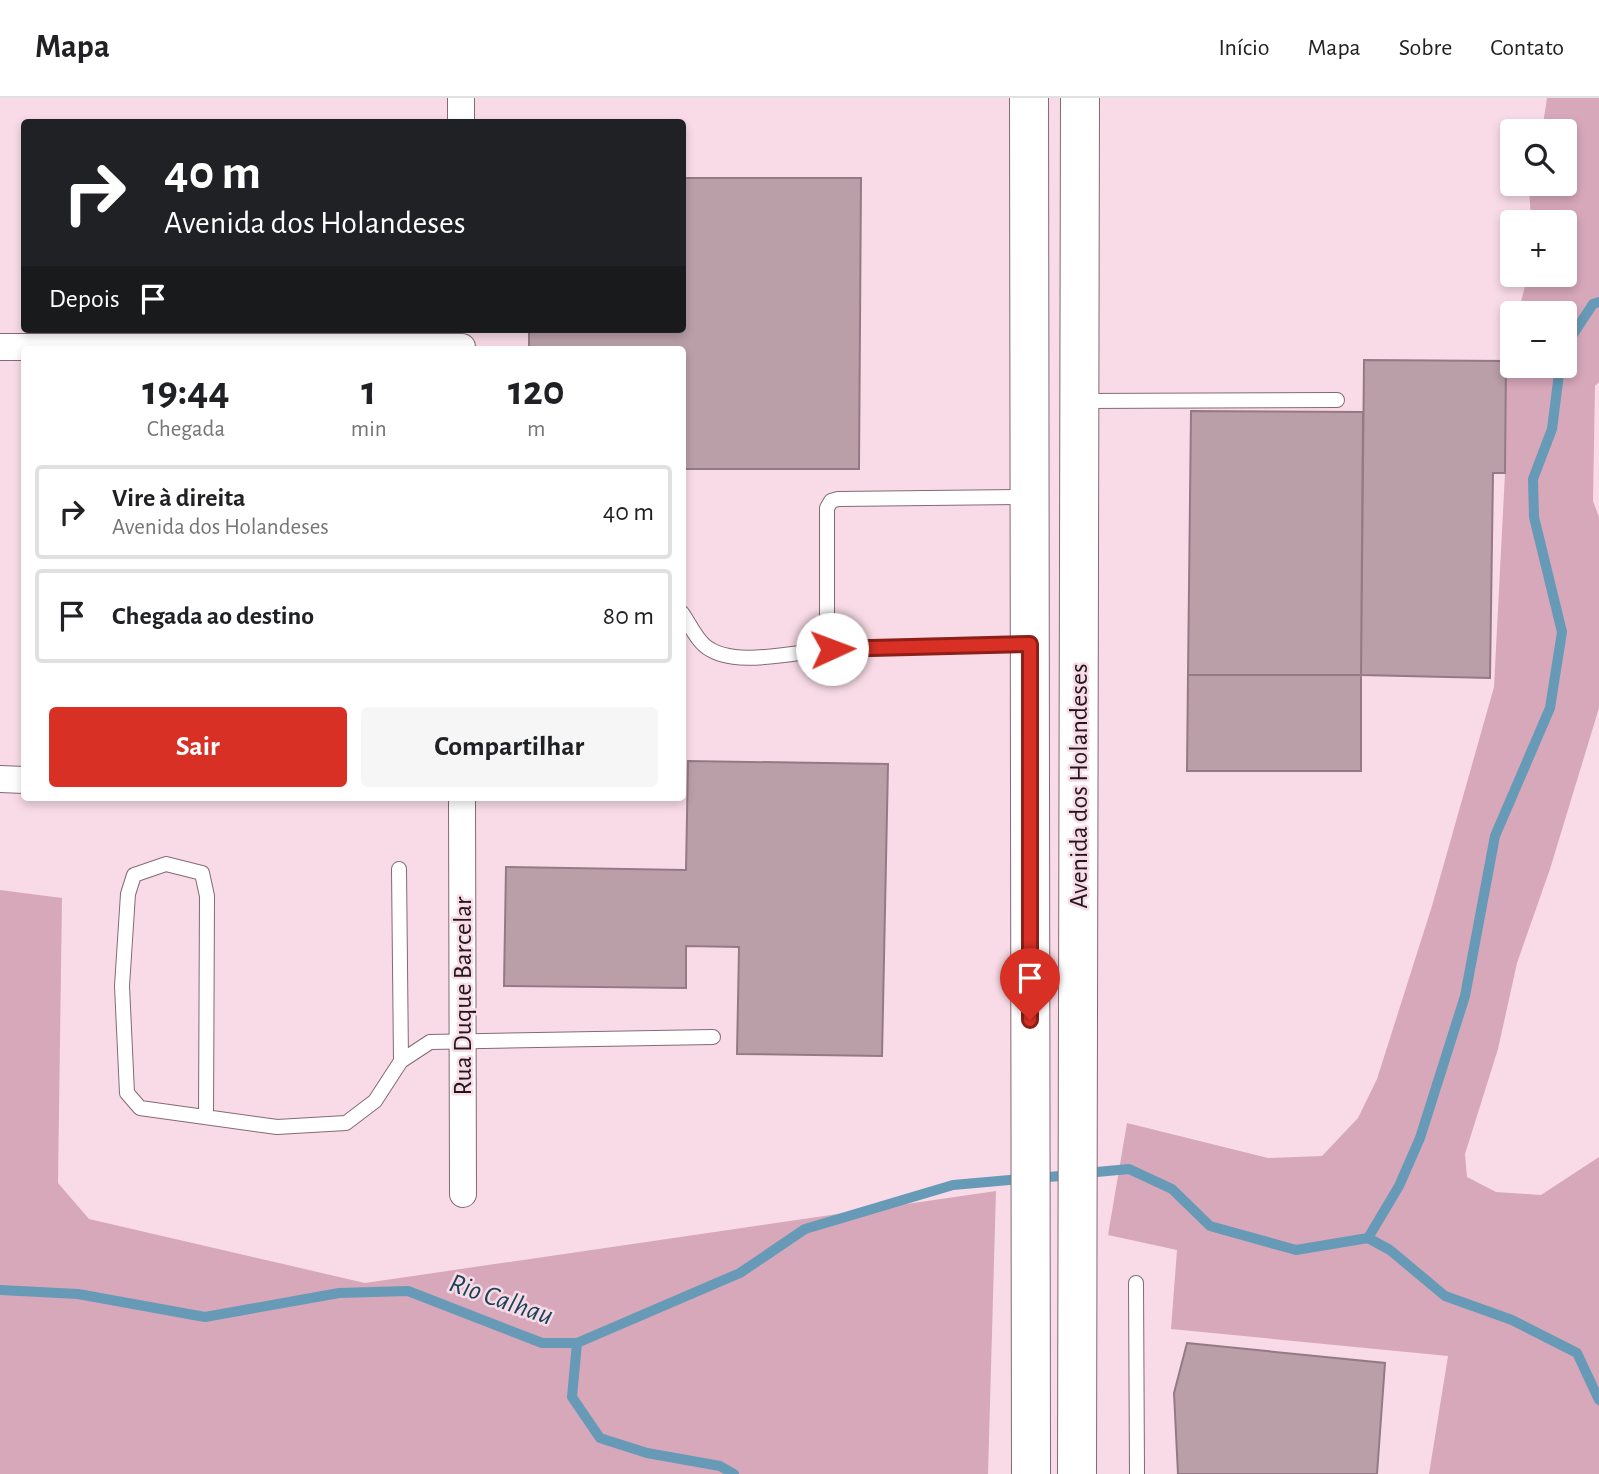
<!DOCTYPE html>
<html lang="pt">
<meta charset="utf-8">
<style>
:root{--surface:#fff;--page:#f6f6f6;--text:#202124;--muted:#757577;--line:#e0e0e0;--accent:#d93025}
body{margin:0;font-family:"Alegreya Sans",sans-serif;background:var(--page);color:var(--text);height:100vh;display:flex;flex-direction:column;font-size:26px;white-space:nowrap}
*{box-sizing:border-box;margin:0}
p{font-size:23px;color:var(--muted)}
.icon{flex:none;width:38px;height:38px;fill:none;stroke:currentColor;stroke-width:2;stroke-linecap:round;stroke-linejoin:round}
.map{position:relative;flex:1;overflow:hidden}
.panel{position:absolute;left:21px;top:248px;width:665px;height:455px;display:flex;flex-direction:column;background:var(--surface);border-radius:7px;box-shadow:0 4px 10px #0003}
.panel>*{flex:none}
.guide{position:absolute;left:21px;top:21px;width:665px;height:214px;border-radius:7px;box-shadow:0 4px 10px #0003;background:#202124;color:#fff;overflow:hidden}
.controls{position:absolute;left:1500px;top:21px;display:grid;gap:14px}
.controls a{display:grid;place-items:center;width:77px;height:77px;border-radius:7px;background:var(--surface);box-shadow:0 4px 10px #0003;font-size:35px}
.pin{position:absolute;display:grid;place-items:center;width:60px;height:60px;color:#fff;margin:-72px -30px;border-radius:50% 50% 50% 0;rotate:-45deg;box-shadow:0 0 7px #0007}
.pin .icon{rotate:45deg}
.me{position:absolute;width:77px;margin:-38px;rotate:88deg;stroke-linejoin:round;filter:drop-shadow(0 0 5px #0008)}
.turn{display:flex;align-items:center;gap:24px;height:147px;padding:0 28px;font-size:32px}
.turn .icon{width:91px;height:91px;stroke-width:2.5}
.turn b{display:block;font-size:49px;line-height:60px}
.then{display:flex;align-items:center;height:66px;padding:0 28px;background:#0003;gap:14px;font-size:26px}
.eta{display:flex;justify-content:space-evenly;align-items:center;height:119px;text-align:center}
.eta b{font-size:42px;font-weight:700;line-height:49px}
.primary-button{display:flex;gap:14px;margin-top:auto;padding:14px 28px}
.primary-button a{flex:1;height:80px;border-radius:7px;background:var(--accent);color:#fff;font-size:28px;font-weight:700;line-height:80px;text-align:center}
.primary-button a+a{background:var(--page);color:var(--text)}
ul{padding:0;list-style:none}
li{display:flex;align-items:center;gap:21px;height:94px;margin:0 14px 10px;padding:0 14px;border:4px solid var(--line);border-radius:7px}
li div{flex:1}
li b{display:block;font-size:26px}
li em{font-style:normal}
header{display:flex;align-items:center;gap:42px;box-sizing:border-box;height:98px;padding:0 35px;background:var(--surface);border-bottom:2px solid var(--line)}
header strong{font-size:33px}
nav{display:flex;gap:38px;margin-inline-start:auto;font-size:24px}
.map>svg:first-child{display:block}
</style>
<header>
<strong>Mapa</strong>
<nav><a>Início</a><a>Mapa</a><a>Sobre</a><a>Contato</a></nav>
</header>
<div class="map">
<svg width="1599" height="1376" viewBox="0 0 1599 1376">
<rect width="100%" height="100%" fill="#f8dbe6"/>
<path fill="#d7a8ba" d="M1547,0H1599V284L1595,288L1593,403L1599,419V610L1550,771L1517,865L1498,951L1465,1056L1467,1079L1496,1094L1541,1097L1599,1059V1376H1429L1448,1258L1171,1231L1177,1152L1108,1137L1127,1025L1268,1060L1322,1058L1358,1020L1377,981L1432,808L1494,589L1505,375L1506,263L1512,240V268H1564V215H1518L1528,177H1564V124H1531L1529,86H1564V33H1542Z
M0,792L62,800L58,1085L89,1121L365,1185L996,1093L988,1376H0Z"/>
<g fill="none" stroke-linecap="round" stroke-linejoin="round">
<path stroke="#669ab7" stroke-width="10" d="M1564,250L1593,206L1599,204
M1086,1075L1129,1071L1172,1091L1210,1128L1296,1152L1368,1140L1399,1088L1420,1040L1465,898L1495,738L1550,610L1562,534L1534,419L1533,381L1552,331L1560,268
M1037,1080L1071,1077
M1368,1140L1390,1152L1445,1198L1512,1222L1577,1255L1599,1302
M0,1192L78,1196L205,1219L339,1195L408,1193L542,1245H577L740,1175L805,1131L953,1087L1022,1081
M577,1245L572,1299L600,1340L647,1355L720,1368L734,1376"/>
</g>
<path fill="#ba9ea8" stroke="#947a84" stroke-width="2" d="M682,80H861L859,371H682V252H529V231H682Z
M1364,262L1506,263L1505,375H1493L1490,580L1361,577Z
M1191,313L1363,314L1361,577H1188Z
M1188,577H1361V673H1187Z
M688,663L888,666L882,958L737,956L739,849L686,848V890L504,888L506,769L686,772Z
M1187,1245L1385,1265L1377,1376H1178L1174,1295Z"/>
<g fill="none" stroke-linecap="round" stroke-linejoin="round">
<defs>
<path id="service" d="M1081,303L1337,302
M1028,399L838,401L831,403L827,410V524L832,551L1028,546
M682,515C689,525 695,539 704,547C732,572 797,553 832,551
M399,771L401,963
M206,1019L207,798L202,775L166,766L134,777L128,796L122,888L127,995L140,1010L277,1029L346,1025L375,1003L401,963L430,944L713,939
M1136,1185L1137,1376"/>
<path id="minor" d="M461,0V24
M0,249H462
M0,681L24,682
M462,700L463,1096"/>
<path id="primary" d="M1029,0L1031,1376
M1077,1376L1080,0"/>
</defs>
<use href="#service" stroke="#846a74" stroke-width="16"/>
<use href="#minor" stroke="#846a74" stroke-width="28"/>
<use href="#primary" stroke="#846a74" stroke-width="40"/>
<use href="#service" stroke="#fff" stroke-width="14"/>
<use href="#minor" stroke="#fff" stroke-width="26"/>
<use href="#primary" stroke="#fff" stroke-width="38"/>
</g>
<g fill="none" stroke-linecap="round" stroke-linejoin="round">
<defs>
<path id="route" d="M832,551L1030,546V922"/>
</defs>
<use href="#route" stroke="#8d1f18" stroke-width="18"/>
<use href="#route" stroke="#d93025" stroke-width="12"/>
</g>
<g text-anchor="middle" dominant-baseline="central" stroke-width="5" stroke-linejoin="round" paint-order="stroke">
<g font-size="26" fill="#22181c" stroke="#f8dbe6">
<text transform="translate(1079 688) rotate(-90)">Avenida dos Holandeses</text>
<text transform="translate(463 898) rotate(-90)">Rua Duque Barcelar</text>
</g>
<g font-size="28" font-style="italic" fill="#184459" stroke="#f8dbe6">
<text transform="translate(501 1202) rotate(19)">Rio Calhau</text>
</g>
</g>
</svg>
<div class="controls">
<a><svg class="icon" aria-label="search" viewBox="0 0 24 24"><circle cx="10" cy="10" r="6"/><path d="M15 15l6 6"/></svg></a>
<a>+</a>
<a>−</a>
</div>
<div class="pin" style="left:1030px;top:922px;background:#d93025"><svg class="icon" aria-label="arrive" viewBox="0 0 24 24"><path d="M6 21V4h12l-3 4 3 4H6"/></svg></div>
<svg class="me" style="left:832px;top:551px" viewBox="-20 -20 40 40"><circle r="19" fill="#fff"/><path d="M0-13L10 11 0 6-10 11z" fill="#d93025"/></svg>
<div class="guide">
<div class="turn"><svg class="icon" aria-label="right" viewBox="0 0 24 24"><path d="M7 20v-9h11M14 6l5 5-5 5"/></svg><div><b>40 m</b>Avenida dos Holandeses</div></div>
<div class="then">Depois<svg class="icon" aria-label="arrive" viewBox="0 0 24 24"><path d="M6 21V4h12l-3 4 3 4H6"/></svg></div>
</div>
<section class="panel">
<div class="eta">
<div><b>19:44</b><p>Chegada</p></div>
<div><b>1</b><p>min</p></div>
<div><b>120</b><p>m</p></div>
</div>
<ul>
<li><svg class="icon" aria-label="right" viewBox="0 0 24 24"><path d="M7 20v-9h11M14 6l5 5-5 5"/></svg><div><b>Vire à direita</b><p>Avenida dos Holandeses</p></div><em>40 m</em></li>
<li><svg class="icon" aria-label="arrive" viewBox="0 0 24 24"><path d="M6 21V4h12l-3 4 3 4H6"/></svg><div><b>Chegada ao destino</b></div><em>80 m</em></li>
</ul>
<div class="primary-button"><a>Sair</a><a>Compartilhar</a></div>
</section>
</div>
